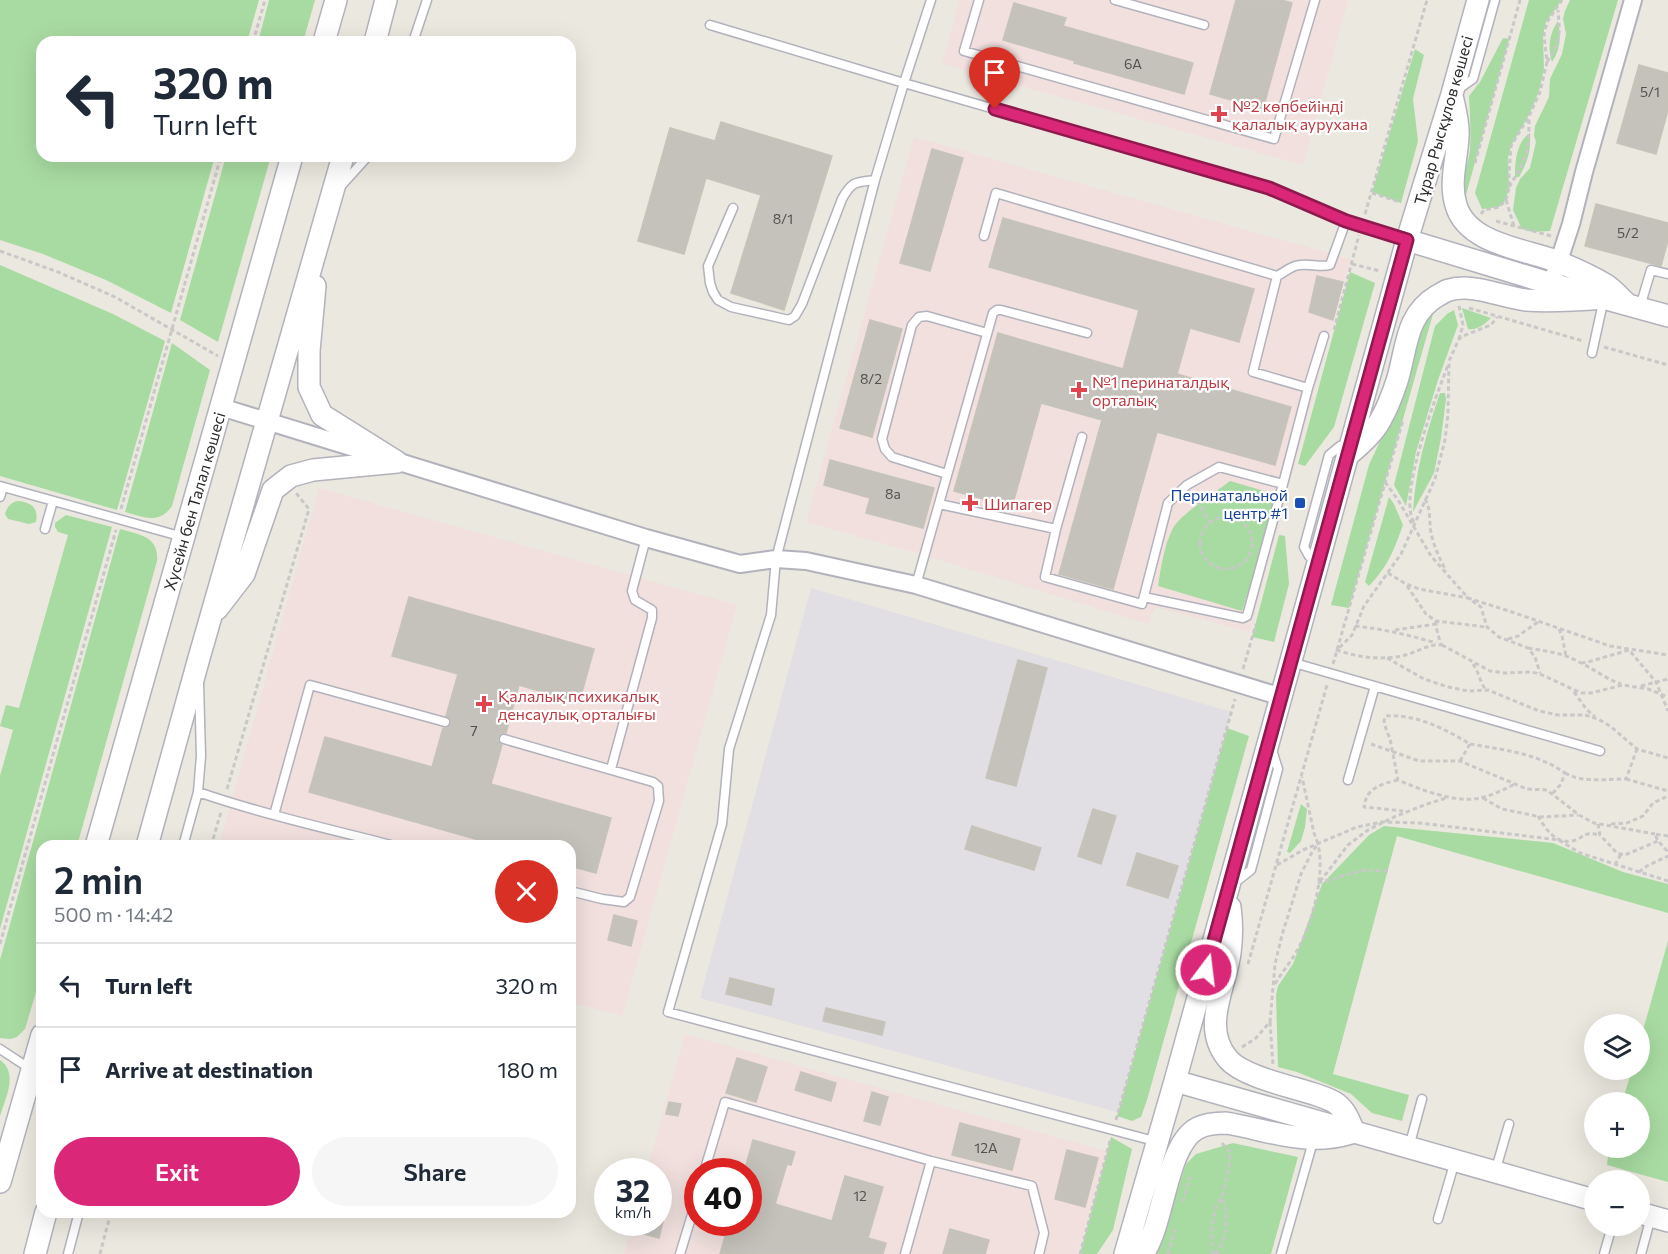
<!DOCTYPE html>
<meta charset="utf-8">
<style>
:root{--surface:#fff;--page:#f6f6f7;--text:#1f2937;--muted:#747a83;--line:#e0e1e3;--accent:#db2777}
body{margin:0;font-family:Commissioner,sans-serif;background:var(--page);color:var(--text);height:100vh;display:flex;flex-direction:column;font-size:22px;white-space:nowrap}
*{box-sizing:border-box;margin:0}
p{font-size:20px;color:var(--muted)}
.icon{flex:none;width:33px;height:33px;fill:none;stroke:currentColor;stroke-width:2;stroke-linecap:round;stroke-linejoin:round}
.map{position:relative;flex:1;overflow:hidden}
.sheet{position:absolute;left:36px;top:840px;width:540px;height:378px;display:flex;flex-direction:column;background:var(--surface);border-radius:18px;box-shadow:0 6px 24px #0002}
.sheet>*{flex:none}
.top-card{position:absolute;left:36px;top:36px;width:540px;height:126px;border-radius:18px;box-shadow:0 6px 24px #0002;background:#fff;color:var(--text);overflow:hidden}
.controls{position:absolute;left:1584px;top:1014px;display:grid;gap:12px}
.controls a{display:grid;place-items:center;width:66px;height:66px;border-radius:50%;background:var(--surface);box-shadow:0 6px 24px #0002;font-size:30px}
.speed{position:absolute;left:594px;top:1158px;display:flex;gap:12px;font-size:30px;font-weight:700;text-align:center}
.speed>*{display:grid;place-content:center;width:78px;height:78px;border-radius:50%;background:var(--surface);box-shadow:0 6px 24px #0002;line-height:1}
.speed small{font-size:15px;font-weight:400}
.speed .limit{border:9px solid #d22;background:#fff;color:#111}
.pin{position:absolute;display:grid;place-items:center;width:51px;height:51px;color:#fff;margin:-62px -26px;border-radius:50% 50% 50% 0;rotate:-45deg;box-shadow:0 0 6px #0007}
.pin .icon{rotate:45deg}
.me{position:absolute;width:66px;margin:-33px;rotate:15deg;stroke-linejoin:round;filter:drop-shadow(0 0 4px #0008)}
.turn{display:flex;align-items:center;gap:21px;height:126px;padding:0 18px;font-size:27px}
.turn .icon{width:78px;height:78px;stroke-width:2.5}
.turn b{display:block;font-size:42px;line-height:51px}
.round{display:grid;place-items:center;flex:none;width:63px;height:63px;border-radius:32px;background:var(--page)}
.summary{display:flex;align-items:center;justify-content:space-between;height:102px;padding:0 18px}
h1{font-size:36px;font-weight:600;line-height:45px}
.primary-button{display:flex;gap:12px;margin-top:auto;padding:12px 18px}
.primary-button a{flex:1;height:69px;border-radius:36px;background:var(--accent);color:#fff;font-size:24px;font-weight:600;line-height:69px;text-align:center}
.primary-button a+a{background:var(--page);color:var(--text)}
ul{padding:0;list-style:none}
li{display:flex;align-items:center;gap:18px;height:84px;padding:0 18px;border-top:2px solid var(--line)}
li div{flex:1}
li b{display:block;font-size:22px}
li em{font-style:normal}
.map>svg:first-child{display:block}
</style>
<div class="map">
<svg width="1668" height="1254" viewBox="0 0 1668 1254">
<rect width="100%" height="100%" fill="#ebe8df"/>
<path fill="#e1dee4" d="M811,588L1231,712L1117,1112L700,998Z"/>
<path fill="#f1e0dd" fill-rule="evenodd" d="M960,0H1348L1303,165L942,64Z
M914,137L1350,259L1250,632L1155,607L1148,624L903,549L806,522Z
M319,488L737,605L622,1016L570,1002V846H219Z
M685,1034L1106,1151L1077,1254H624L633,1223L658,1222V1172L647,1171ZM698,1172H748V1222H698Z"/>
<path fill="#a8dba1" d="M0,0H259L247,42H42V156H215L171,313L106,280L43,254L0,240Z
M269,0H315L303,42H258Z
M1520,0L1466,195C1459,181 1469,164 1470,149C1471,131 1470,114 1469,96L1480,82L1503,38L1509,39Z
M1529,0H1562L1546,22L1543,35L1544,69L1539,91L1530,113L1511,146L1508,158L1509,187L1506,200L1499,207L1482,209L1475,193Z
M1570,0H1618L1550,231L1533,232L1522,229L1513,210L1516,188L1520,179L1530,168L1536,142L1534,136L1535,126L1549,97L1550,79L1562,54L1566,34L1563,19L1565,11Z
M1558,21C1561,35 1561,49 1552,62C1547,48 1550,32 1558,21Z
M1415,49L1424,55L1413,99L1418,141L1401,203L1372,192Z
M1530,133C1531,151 1528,161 1519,177H1515C1515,162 1516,142 1530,133Z
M226,156H271L218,342L180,320Z
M0,265L113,314L165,341L117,510L0,476Z
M1350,272L1375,283L1334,427L1305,466L1298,464Z
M1462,308L1491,318C1485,324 1476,331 1468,329Z
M1431,310L1433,314L1349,608L1331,605L1369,465L1391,417L1418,341L1424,319Z
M1454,310L1458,325L1438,380L1416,452L1406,506L1394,485L1435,326L1447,314Z
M172,343L210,370L172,506C159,525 144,517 125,512Z
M1440,393H1445L1446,399L1441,438L1434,473L1413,512C1415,471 1427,431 1440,393Z
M1230,481L1271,493L1276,503L1242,611L1158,586C1161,567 1164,546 1173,528C1182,513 1216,492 1230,481Z
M1389,497L1394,504L1403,525C1394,550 1388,566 1369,586L1365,582Z
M18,501C31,502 39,508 36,522L29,524L8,519L5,514C7,507 11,502 18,501Z
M66,515L112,527L0,929V776L13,730L0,726L6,705L19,708L68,535L58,532L55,527V523Z
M120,529C140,535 159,536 157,561L77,846H42V972L25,1029L17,1037L11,1039L0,1038V960Z
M1279,535L1285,536L1289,584L1274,642L1252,637Z
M1227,728L1249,736L1147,1100L1141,1117L1132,1121L1117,1116Z
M1301,804L1307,809L1305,827L1301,841L1290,853L1287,852Z
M1384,826L1553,843L1623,872L1668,884V913L1397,836L1333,1074L1409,1095L1402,1121L1372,1113L1351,1094L1297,1072L1278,1067L1276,995L1278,986L1293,964L1322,884L1369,835Z
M1668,941V1182L1607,1165L1609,1148H1640V1102H1622L1632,1070H1640V1041Z
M0,1060C19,1073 5,1099 0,1116Z
M1111,1137L1132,1149L1113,1230L1097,1254H1080Z
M1233,1143L1298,1157L1271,1254H1157L1186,1164L1196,1154Z"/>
<path fill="#c4c2ba" stroke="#c6c4b8" stroke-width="1.5" d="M1236,0H1282L1292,3L1263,109L1210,94Z
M1014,3L1066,18L1063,26L1193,63L1184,94L1074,63L1075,61L1003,40Z
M1639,65L1668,73V110L1656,154L1617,143Z
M721,122L832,156L784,310L731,293L761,195L706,178L684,254L638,241L670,128L715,141Z
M932,149L963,158L930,271L900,263Z
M1596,204L1668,223V240L1661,266L1585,246Z
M1003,218L1254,289L1239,342L1190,328L1177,374L1291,407L1275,465L1157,432L1113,589L1059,574L1102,420L1041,403L1012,507L954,491L998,333L1123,369L1139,310L989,267Z
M1317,276L1343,282L1333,320L1309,312Z
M870,320L902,329L872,437L840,428Z
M830,460L934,488L923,528L866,513L870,498L824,485Z
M409,597L594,649L579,703L519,685L506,733H502L498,737V741L502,745L491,784L611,818L596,873L570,866V846H500L309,792L325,737L432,767L443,728H447L451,724V720L446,716L458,674L392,656Z
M1018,660L1047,668L1016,786L986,778Z
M1093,809L1116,816L1101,864L1078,856Z
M972,826L1041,848L1034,870L965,849Z
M1137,853L1178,866L1168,898L1127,885Z
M614,915L637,921L631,946L608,940Z
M730,978L774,989L771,1005L726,994Z
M826,1008L885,1022L882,1035L823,1021Z
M737,1058L767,1067L756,1102L726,1093Z
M801,1072L836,1083L831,1101L795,1090Z
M872,1092L888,1097L880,1125L864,1121Z
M669,1102L681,1104L678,1116L666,1114Z
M960,1123L1020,1139L1012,1170L952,1155Z
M753,1140L795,1152L791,1165L787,1164L775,1204L832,1221L845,1176L883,1187L868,1238L886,1243L883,1254H720L729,1222H748V1172H744Z
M1067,1150L1098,1158L1085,1207L1055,1199Z
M617,1222H663L659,1238L616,1226Z
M950,1229L989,1240L985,1254H943Z"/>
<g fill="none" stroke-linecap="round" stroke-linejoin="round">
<defs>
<path id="service" d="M979,0L964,51L1274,139L1315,0
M1115,0L1204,25
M710,25L904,83L931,0
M413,42L427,0
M1457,90L1473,79L1495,0
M340,187L368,156
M733,208L708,266L710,283L713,292L718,300L731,307L789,320L795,316L802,304L842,199C852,181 856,182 875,180
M984,236L996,193L1277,276L1253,372L1308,388L1283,484L1219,467L1187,485L1168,503L1142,604L1045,577L1056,529
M1277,276C1283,273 1289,268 1295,266C1306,262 1319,268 1330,265L1346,221
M1640,307L1651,270L1668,274
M1592,353L1604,298
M1308,388L1324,336
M947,474L892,457L885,449L882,439L912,325L919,317L927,316L987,333
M0,486L183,537
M0,497L3,487
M939,504L1056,529L1082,437
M45,529L53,501
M1309,556L1304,547L1329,455L1340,446
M916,585L993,313L997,310H1001L1087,333
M1144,597L1243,618L1247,616L1283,484
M1291,662L1600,751
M504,739L653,782L658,786L659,801L630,897L624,902L602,899L570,891
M611,769L652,618V610L635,600L632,591L646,538
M1348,780L1375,686
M198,792C262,814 329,829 395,846
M274,815L310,685L445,722
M183,846L198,792L201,756L199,684
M1233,884L1251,870L1278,769L1272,750
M0,1049L32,1070
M1158,1142L668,1012L722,824L729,749L771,615L776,559L875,180L904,83L1269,188L1346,221L1406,239
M1409,1147L1422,1099
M704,1172L725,1102L931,1161L1032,1186L1044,1233L1039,1254
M1495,1172L1509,1124
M1438,1219L1455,1161
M68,1254L79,1212
M680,1254L698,1195
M905,1254L931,1161
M1281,1254L1314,1138
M1604,1254L1612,1226
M1641,1254L1651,1217"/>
<path id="minor" d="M1555,273L1571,224L1584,172L1633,0
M221,407L646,538L740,564L776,559L806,561L916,585L1272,694"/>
<path id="tertiary" d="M324,42L336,0
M375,42L386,0
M1452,96C1455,109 1459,122 1458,136C1457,160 1449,182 1456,205C1467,244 1524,249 1556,261C1571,267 1593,277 1606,285C1614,290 1620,298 1627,304
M1407,240L1552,284L1668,316
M315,286L309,351V387L322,415L397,462
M1347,456C1360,445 1373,434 1381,419C1388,407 1393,393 1397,381C1407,349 1405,315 1437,296C1441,294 1445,291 1449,290C1474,283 1501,297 1526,300C1552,302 1578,300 1604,298
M217,609L244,574L273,490L291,476L313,470L397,462
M96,846L292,156
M147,846L199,658L343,156
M1230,907C1232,922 1232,938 1230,953C1225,989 1201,1027 1228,1059C1243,1077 1294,1087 1317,1095C1323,1097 1332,1100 1337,1104C1346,1111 1350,1122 1354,1132
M1175,1081L1594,1200
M0,1182L42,1035
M1640,1213L1668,1221
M35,1254L46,1212
M1125,1254L1175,1081L1407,240L1452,94L1478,0
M1143,1254C1165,1222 1166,1144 1198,1128C1206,1124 1217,1123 1226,1123C1269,1130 1306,1147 1351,1133"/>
</defs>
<use href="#service" stroke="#b2b2bd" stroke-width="11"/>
<use href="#minor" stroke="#b2b2bd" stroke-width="20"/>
<use href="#tertiary" stroke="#b2b2bd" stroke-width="24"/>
<path stroke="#c8c8c8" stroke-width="3" stroke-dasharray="4.5 3" stroke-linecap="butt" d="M253,42L265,0
M1547,62C1561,40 1560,35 1558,10
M1475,163L1520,0
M1509,187C1527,158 1529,151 1529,117
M1372,193L1400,202
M1506,200L1514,226
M1365,214L1427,0
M1481,214L1484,210L1499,207L1506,200L1509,188V174L1511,146L1529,116L1540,92L1547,62L1544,35L1547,22L1562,0
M1496,221L1551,236
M0,251L58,272L115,297L218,356
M1352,264L1380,271
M1459,306L1463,325L1459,339
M1469,308L1583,341
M1334,330L1359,235
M1604,347L1668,365
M1385,482L1398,500L1431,556L1468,598L1512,612L1610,646L1668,655
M1193,494L1209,521
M1425,499C1431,508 1429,523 1431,533C1434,547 1440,559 1446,571
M121,509L221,156
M1200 543a26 26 0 1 1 52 0a26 26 0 1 1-52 0Z
M1414,522C1397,497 1437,394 1448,365
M1388,573L1406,584L1419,589L1468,598L1481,607L1487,627L1499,637L1528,648L1535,657L1540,673
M1407,586L1426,614L1436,621L1487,627
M1436,621V627L1441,645C1429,644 1421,650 1409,654C1387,661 1359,658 1337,650L1352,635L1364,606L1401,554L1435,479L1445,440L1448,414L1449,361L1459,339L1463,336L1491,325L1497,317
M1355,626C1383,629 1409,635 1436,643
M1559,629L1562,636L1566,656
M1395,630L1436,624
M1508,639L1518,636L1538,622
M1442,645L1490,671L1505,673L1531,672L1540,674L1581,693H1591L1623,685L1648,689L1668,697
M1528,648C1546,651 1563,653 1579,662C1594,669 1606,679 1621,684
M1387,658L1424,679L1448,687L1468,691L1488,690L1539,711L1558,715H1585L1598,719L1610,726L1637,749L1668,758
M1581,663L1588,662L1629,650L1656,682L1668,711
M1333,664L1403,420
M1473,664C1479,672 1480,683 1486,690
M1243,669L1256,624
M1641,686L1668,679
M1574,692L1587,710L1595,717
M1371,744L1419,761H1460L1527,789L1547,790L1579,815L1594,823L1655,834
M1470,744C1504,750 1537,753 1565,773L1561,784L1553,793
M1460,761L1470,744C1445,729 1417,714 1386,716L1384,721L1386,729L1390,739L1398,780C1421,790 1460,805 1484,797C1495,794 1505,789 1515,784
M1565,773C1582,783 1607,779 1626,779L1637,749
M1626,779L1668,791
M1398,780C1381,784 1366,788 1364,807L1403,811
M227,789L309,509L296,493
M1483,798L1502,809L1541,817L1578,815
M1538,816C1545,828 1555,844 1572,841C1585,838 1582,831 1600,835
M1598,824L1600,835L1617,853L1625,855L1658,841
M1611,824L1627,823L1643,816L1653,803L1668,796
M1668,836L1655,834L1658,841L1668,852
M211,846L221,812
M1277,865L1303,850L1357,827L1382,822L1420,823L1559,840L1580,853L1668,881
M1615,865L1621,854
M1639,872L1647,866L1668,856
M1319,879H1322L1348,845L1368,830L1394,817L1427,804L1446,798
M1318,883L1364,870L1388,871
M0,944L116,530
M1248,964L1327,685
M1275,984C1282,972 1291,962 1298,949C1313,921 1325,875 1318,844
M1270,1022L1273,1065
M1242,1047L1255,1039L1270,1022L1275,964L1282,935L1301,874L1312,852L1318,844L1314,833L1302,777
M1116,1120L1235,699
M1183,1202L1190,1177
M100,1254L111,1212
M1080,1254L1110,1141
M1168,1254L1175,1229
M1213,1254L1212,1224L1216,1207L1223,1195L1229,1165L1230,1152L1221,1142
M1216,1254C1229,1237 1227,1216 1223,1197"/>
<use href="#service" stroke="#fff" stroke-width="8"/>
<use href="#minor" stroke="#fff" stroke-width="16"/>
<use href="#tertiary" stroke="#fff" stroke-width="21"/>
</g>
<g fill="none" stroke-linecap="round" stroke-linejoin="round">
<defs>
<path id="route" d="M995,109L1269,188L1346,221L1407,240L1206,970"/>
</defs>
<use href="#route" stroke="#8e194d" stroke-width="15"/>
<use href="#route" stroke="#db2777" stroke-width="10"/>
</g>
<g fill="#e0444e" stroke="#fff" stroke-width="2">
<path d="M1216 105h6v6h6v6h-6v6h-6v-6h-6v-6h6z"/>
<path d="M1076 381h6v6h6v6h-6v6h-6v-6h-6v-6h6z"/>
<path d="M967 494h6v6h6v6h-6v6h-6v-6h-6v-6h6z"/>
<path d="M481 695h6v6h6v6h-6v6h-6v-6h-6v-6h6z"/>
</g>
<rect fill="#1a4fb4" stroke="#fff" stroke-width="2" x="1294" y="497" width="12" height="12" rx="3"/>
<g text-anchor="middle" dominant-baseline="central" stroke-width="4.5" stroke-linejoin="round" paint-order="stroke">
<g font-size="14" fill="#51514f">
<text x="1133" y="63">6А</text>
<text x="1650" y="91">5/1</text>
<text x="783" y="218">8/1</text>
<text x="1628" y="232">5/2</text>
<text x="871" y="378">8/2</text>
<text x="893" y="493">8а</text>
<text x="474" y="730">7</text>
<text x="986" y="1147">12А</text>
<text x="860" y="1195">12</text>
</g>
<g font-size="16" fill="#be3a42" stroke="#fff" text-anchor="start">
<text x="1232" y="105">№2 көпбейінді<tspan x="1232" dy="18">қалалық аурухана</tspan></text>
<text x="1092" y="381">№1 перинаталдық<tspan x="1092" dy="18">орталық</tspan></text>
<text x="984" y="503">Шипагер</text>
<text x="498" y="695">Қалалық психикалық<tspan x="498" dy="18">денсаулық орталығы</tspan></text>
</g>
<g font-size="16" fill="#2b2b2b" stroke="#fff">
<text transform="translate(1443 120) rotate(-74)">Тұрар Рысқұлов көшесі</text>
<text transform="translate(194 501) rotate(-74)">Хусейн бен Талал көшесі</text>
</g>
<g font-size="16" fill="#164399" stroke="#fff" text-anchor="end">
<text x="1288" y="494">Перинатальной<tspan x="1288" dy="18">центр #1</tspan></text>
</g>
</g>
</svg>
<div class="controls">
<a><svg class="icon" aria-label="layers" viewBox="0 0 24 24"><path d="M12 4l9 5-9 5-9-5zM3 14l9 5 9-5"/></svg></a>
<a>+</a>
<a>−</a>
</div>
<div class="speed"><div>32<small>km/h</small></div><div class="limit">40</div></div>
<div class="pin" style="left:995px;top:109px;background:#d93025"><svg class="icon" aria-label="arrive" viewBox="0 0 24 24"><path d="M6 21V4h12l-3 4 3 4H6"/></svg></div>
<svg class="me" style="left:1206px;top:970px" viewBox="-20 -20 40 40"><circle r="17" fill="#db2777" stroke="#fff" stroke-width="3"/><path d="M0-11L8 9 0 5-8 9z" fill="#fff"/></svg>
<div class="top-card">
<div class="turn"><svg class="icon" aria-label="left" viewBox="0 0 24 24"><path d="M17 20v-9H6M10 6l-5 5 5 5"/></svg><div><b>320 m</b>Turn left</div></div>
</div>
<section class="sheet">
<div class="summary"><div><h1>2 min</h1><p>500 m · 14:42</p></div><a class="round" style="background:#d93025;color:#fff"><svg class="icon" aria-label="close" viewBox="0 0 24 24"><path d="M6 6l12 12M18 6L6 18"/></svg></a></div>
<ul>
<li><svg class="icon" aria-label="left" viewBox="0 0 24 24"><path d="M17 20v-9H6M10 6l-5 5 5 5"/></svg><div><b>Turn left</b></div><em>320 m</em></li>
<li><svg class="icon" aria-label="arrive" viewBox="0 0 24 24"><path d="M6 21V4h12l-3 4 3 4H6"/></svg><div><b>Arrive at destination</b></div><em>180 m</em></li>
</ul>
<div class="primary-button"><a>Exit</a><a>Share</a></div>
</section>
</div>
